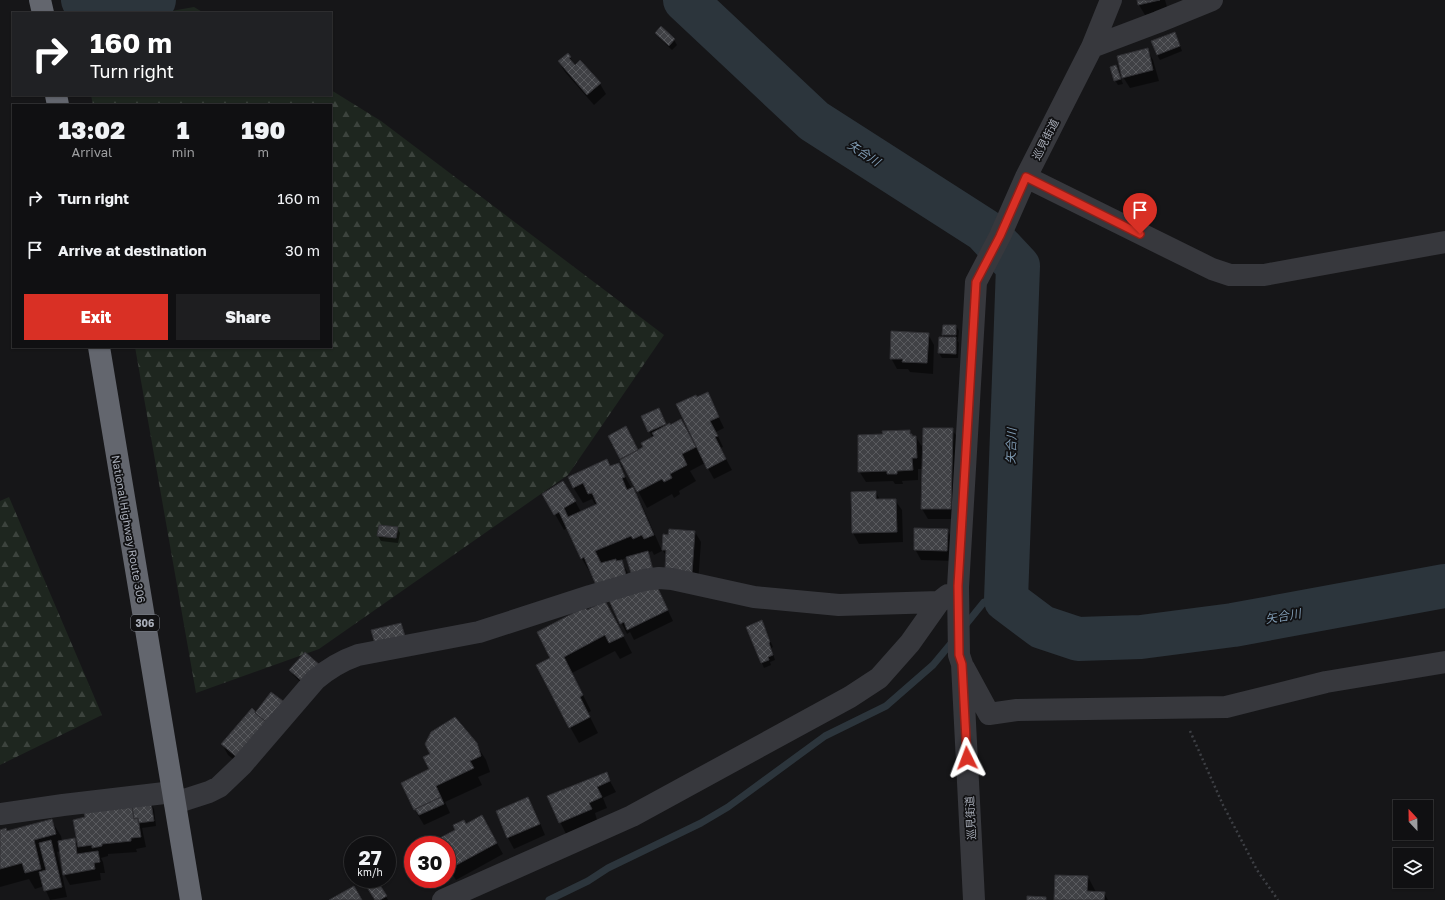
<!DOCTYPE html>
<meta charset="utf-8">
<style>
:root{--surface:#101012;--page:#1e1e20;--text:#f1f3f6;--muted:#9c9d9f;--line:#303032;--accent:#d93025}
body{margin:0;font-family:"Golos Text","Noto Sans JP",sans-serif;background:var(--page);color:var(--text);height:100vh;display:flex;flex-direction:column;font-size:15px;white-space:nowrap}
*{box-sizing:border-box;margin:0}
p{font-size:13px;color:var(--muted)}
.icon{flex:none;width:22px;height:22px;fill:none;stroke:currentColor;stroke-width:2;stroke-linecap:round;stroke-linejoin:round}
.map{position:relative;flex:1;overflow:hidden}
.side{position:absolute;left:12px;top:104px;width:320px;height:244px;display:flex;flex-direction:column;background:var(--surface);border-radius:0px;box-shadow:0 1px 3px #0004,0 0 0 1px var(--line)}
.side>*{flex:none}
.banner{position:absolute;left:12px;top:12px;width:320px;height:84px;border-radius:0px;box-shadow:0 1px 3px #0004,0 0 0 1px var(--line);background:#202124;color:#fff;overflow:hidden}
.needle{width:26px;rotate:338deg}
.buttons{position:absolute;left:1393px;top:800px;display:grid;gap:8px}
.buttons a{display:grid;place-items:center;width:40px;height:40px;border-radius:0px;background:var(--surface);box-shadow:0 1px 3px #0004,0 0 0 1px var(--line);font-size:20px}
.speed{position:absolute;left:344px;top:836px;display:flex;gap:8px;font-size:20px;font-weight:700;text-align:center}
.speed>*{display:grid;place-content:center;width:52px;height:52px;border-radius:50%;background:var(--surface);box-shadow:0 1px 3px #0004,0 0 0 1px var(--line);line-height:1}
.speed small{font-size:10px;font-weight:400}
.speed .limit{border:6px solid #d22;background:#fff;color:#111}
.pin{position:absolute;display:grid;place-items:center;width:34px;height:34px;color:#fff;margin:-41px -17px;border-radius:50% 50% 50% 0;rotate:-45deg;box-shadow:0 0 4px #0007}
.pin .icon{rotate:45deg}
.me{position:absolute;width:44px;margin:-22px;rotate:357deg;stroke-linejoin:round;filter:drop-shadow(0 0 3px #0008)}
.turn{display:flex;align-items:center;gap:14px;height:84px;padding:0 12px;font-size:18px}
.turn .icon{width:52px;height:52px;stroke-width:2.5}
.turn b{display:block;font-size:28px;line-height:34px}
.eta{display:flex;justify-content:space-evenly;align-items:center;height:68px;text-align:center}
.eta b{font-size:24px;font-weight:800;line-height:28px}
.button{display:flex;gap:8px;margin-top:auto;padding:8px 12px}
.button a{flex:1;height:46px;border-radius:0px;background:var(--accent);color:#fff;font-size:16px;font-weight:800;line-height:46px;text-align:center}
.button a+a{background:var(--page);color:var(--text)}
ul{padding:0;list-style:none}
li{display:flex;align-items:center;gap:12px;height:52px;padding:0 12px}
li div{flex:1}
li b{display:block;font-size:15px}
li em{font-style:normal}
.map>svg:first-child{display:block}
</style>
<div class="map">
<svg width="1445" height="900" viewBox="0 0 1445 900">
<defs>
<pattern id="forest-firs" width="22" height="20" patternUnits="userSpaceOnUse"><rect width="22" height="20" fill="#1e261f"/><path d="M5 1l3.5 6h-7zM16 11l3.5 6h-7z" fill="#3c433d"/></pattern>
<pattern id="building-cross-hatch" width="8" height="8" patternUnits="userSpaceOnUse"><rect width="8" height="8" fill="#404145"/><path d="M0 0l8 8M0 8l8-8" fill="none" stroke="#595a5e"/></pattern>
</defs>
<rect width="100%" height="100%" fill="#161618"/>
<path fill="url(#forest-firs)" d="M194,7L204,13H160Z
M331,90L381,121L664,335L568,475L319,649L196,693L135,347H331V105H93L91,95H331Z
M9,497L102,715L0,765V501Z"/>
<path fill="#0007" d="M1138,0H1165L1168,10L1145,15L1139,5Z
M661,27L674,40L677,45L672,50L659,38L656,33Z
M1175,33L1182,51L1160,60L1157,55Z
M1147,49L1153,60L1159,81L1130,88L1123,77Z
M570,57L575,66L600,84L606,94L594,105L565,72L559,62Z
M1116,66L1123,84L1118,85L1115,80Z
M956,326L959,331L958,340H957L959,343L958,358H942L939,353L945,338L943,335Z
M928,334L934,345L933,374L910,372L908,369H897L891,358Z
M707,393L724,428L716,432L723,447L720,448L732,470L714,479L705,463L690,471L696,481L679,491L680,494L674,498L672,494L647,508L609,436L637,451L644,448L653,438L649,431L659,409L667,426L695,446L696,445L697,399Z
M952,429L958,439L956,519H928L922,509L923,469H918V480L902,481L903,484H895L893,481L866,482L859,471L884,435L909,431L913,437H916L924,450Z
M618,464L632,489H633L642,505L662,551L654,555L652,551L648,553L655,576L628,557L621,560L630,577L660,594L673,621L634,640L630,632L627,634L610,600L592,574H591L582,559L567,528L564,530L544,495L575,501L581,512L596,506L592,499L583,503L573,487Z
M876,492L880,500H895L902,510L903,542L859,544L853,533Z
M380,526L397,528L400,533L398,543L381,541L378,536Z
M947,530L953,540V561L921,560L915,549Z
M695,532L701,542L698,583L667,557L663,551L664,536Z
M587,612L614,618L632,653L620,659L615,651L572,673L591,711L588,713L598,733L579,743L570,727L552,659Z
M747,627H764L773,647L771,648L775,660L770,662L771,665L764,668Z
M305,654L308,689L293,675L290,670Z
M255,712L256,713L245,769L228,755L222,744Z
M476,744L486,760L490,772L478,777L482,785L445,802L450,813L424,825L415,810H416L414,809Z
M606,774L616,792L603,798L607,808L595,813L597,820L566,834L548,797Z
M528,798L534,809L545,835L514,849L508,838L497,811Z
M151,804L154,809L156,826L142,828L146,847L136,849L137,852L108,854V856L101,858L103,862L105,873H100L101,880L70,885L64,874L60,851L57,852L67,897L50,900L44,886L35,889L29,879L0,887V831L7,832L51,820L61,836L62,841L74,839L78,846Z
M466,825L488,827L503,854L456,880L453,875L448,877L447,875V845H440Z
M1088,877L1096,892L1104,893L1108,900H1055Z
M373,879H375L388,900H376Z"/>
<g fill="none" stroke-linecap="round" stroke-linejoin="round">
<path stroke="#2c353c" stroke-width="7" d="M963,628L984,602L1006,600
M549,900L588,881L608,868L701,823L728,807L825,736L886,706L933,665L953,641"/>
<path stroke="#2c353c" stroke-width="44" d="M83,0L96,4L130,10L154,0
M685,0L814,121L984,230L1018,266L1006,600L1042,627L1078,639L1141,637L1233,625L1445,586"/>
</g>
<path fill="url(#building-cross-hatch)" stroke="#303034" d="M1137,0H1160L1138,5Z
M661,26L675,39L669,46L655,33Z
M1175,32L1180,46L1157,55L1151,41Z
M1148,48L1153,70L1122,78L1117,56Z
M568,53L571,57L569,58L575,65L580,60L601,83L587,95L558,61Z
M1116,65L1121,79L1114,81L1110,67Z
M943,325H956V335H942Z
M891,331L929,333L927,363L902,362L903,359H890Z
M939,337H956V354L938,353Z
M708,392L719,417L710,421L718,436L715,437L726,459L707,469L676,404L696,395L697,397Z
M659,408L666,424L648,432L641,416Z
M681,419L696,447L682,454L687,465L670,474L672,478L664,482L662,479L637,492L620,460L643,447L641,443L654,436L652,433L670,423V425Z
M626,426L638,450L620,459L608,436Z
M923,428H953L951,509H921Z
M910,430V434H912V436H916L917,458H912L913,470L897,471V474H887V471L858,472V435L883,434L882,431Z
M607,459L610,466L619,463L625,477L622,478L627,490L633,487L654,535L644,539L642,535L633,539L631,536L595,551L601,563L616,559V561L622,560L626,575L596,585L584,557L581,559L559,512L554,515L542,494L563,481L576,501L564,508L568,517L597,504L592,493L588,494L583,483L573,488L568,477Z
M876,491V499H896L897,532L852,533L851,492Z
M379,525L398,527L396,538L377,536Z
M914,528L948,529L947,551L914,550Z
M669,529L695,531L692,573L665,570L666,550H662L663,534L668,535Z
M648,551L653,570L632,576L626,557Z
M655,582L668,610L627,630L624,622L620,624L608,598Z
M605,601L624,636L609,643L605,635L564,657L583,695L580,697L590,717L569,728L536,665L550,658L537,632L585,607L587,610Z
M762,620L770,642L769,643L773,655L768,657L769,660L761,663L746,627Z
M401,623L405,636L375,644L371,630Z
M305,652L321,666L305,684L289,670Z
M271,692L287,704L270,725L255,713Z
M252,708L255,711V713L269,724L239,759L221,744Z
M455,717L477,743L481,756L470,761L474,768L436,786L441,797L414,810L401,783L429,769L423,757L430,754L425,744L431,732Z
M607,772L610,781L597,787L602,797L589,803L592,809L559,823L547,796Z
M441,797L444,804L419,815L415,809Z
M528,797L540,824L507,838L496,811Z
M151,803L154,821L138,823V818L134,819L132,806Z
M132,806L134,819L138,818L141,837L131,838V841L102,844V846L92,848V845L78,847L73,820L85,817L84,813Z
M482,815L497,843L449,869L447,866V845H439L436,840L455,830L453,825L464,820L466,824Z
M52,819L56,834L34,840L41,869L25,873L22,863L0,869V830L6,828L7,831Z
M75,838L77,854L98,851L100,862L94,863L95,869L63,875L58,841Z
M51,840L62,887L44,891L39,872L46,870L39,843Z
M1055,875L1088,876L1087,891L1105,892L1104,900H1054Z
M371,879H376L387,896L380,900H375L364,883Z
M354,886L362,900H329Z
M1027,896L1046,897V900H1027Z"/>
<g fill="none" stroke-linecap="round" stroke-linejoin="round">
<path stroke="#3d3f44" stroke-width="2.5" stroke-dasharray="2 3" stroke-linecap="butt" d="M1190,731L1223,805L1257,870L1278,900"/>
<path stroke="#37383d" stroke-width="22" d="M1092,47L1158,22L1212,0
M1026,177L1212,269L1230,275H1264L1445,242
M964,668L989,714L1017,710L1226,707L1326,682L1445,662
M175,803L209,792L219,787L242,765L315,680C329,668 341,661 358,655L479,632L590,596L644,580L659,578L672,579L754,597L839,605L939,602
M0,814L63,805L173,792
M443,900L632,816L850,697L879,678L910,643L939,602L948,595
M974,900L962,664L959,655L958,587L976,282L1000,236L1026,177L1092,47L1111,0"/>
<path stroke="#63666e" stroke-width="22" d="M40,0L43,13
M56,95L58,105
M99,347L191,900"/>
</g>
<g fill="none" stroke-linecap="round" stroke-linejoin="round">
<defs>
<path id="route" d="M967,758L962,664L959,655L958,586L976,282L1000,236L1026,177L1140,234"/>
</defs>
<use href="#route" stroke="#8d1f18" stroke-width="10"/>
<use href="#route" stroke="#d93025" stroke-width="7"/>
</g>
<g text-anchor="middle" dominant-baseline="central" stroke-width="3.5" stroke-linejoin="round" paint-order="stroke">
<rect fill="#111113" stroke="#7b7e86" stroke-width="1" x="131" y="615" width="28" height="16" rx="3"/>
<g font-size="10" font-weight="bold" fill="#a8adb8">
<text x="145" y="623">306</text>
</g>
<g font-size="11" fill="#a8adb8" stroke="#111113">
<text transform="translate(1045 139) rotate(-63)">巡見街道</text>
<text transform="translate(129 529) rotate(80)">National Highway Route 306</text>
<text transform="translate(970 818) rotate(-93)">巡見街道</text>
</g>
<g font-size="12" font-style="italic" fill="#7f9bb3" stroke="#111113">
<text transform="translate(864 153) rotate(33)">矢合川</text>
<text transform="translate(1011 446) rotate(-88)">矢合川</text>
<text transform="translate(1283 616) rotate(-10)">矢合川</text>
</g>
</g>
</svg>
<div class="buttons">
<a><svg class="needle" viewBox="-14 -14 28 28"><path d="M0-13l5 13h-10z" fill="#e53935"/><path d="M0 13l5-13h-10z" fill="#9c9d9f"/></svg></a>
<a><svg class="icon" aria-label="layers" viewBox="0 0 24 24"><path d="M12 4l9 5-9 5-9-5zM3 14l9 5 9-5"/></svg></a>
</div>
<div class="speed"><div>27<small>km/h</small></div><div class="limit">30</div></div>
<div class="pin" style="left:1140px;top:234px;background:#d93025"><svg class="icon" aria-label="arrive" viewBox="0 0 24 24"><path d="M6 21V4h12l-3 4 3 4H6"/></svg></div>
<svg class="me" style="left:967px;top:758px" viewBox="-20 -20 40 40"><path d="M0-17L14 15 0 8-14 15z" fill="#d93025" stroke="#fff" stroke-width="4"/></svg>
<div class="banner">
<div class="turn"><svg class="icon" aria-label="right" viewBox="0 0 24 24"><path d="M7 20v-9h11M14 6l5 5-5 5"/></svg><div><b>160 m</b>Turn right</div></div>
</div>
<section class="side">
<div class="eta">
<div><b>13:02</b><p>Arrival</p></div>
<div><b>1</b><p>min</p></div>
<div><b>190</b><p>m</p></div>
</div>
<ul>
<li><svg class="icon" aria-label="right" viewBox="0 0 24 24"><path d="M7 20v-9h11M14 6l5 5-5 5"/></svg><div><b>Turn right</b></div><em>160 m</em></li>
<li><svg class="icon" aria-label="arrive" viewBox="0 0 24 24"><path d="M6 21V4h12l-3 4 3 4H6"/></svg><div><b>Arrive at destination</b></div><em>30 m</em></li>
</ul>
<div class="button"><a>Exit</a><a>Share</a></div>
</section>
</div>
